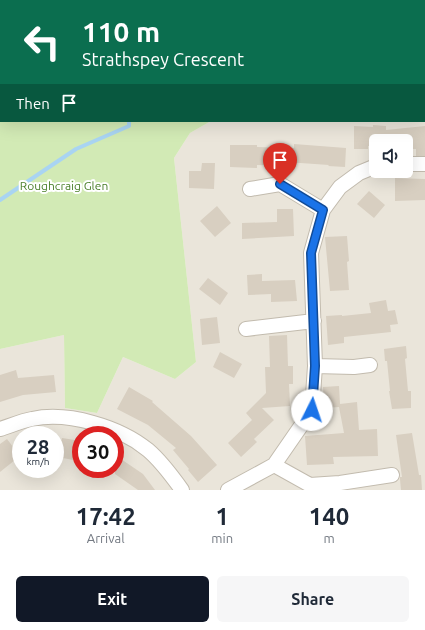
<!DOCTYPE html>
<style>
:root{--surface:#fff;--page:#f6f6f7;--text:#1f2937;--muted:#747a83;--accent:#111827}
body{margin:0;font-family:Ubuntu,sans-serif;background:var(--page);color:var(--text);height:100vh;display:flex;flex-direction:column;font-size:15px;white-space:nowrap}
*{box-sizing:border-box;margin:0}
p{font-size:13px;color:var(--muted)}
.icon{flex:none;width:22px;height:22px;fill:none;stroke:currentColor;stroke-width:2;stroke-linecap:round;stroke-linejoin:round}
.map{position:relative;height:490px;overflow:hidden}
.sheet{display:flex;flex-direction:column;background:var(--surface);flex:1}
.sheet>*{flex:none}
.hud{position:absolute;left:0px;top:0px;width:425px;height:122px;box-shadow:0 4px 16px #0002;background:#0b6e4f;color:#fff;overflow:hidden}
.buttons{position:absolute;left:369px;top:134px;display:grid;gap:8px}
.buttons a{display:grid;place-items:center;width:44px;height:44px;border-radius:6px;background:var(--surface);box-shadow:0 4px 16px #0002;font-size:20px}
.speed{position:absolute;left:12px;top:426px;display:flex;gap:8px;font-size:20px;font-weight:700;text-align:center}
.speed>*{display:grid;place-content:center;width:52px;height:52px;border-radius:50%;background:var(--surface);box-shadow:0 4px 16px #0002;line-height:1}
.speed small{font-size:10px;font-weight:400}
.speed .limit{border:6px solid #d22;background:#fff;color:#111}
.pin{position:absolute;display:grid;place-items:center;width:34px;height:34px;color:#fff;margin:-41px -17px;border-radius:50% 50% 50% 0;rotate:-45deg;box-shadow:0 0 4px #0007}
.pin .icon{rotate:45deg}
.me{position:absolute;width:44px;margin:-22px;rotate:4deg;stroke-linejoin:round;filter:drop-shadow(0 0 3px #0008)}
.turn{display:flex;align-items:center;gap:14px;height:84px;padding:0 16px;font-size:18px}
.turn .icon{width:52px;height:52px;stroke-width:2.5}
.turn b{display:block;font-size:28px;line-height:34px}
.then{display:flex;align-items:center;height:38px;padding:0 16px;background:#0003;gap:8px;font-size:15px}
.eta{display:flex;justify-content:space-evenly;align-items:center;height:68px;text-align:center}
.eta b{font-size:24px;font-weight:700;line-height:28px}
.primary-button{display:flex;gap:8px;margin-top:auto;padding:8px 16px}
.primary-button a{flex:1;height:46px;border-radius:6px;background:var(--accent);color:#fff;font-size:16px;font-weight:700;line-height:46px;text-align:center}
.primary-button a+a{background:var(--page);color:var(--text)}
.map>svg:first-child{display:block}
</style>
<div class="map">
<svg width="425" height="490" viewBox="0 0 425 490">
<rect width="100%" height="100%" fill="#f6f3ec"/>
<path fill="#eae5da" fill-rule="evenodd" d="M424,104H425V490H0V349L64,335L65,408L97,413L123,357L175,379L196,362L174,158L190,133L211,121H424ZM376,141H406V171H376ZM21,435H55V469H21ZM81,435H115V469H81Z"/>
<path fill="#d2eab5" d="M0,0H425V110L424,1H1V121H211L190,133L174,158L196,362L175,379L123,357L97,413L65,408L64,335L0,349Z"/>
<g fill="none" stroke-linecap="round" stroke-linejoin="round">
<path stroke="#a9d4f2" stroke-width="4" d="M424,56H425
M0,200L76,149L129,126V121"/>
</g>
<path fill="#d8cfc1" d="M373,125L386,126V130L425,126V156H416V149H406V141H376V146H368V149H354V126L373,127Z
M294,144L346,148L345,167L328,166L329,165L286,162V166L257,165V168L230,167V145H257V147L294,148Z
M202,163H215L214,189L189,188V171H201Z
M395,178L425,179V200L395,201Z
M369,191L385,205L374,218L357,204Z
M217,206L231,223L215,237L200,221Z
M277,209H293L294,236L242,239V223L277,222Z
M347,236L349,261L347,262L349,290L330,291L325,237Z
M262,274V281L295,280L297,301L271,302V294L248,295L247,275Z
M208,278L228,293L220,305L199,289Z
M386,300L388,311L395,310L398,324L390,325L391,332L344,337V343L328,345L326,316L342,315V316L371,313L369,303Z
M217,317L220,343L202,345L200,319Z
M287,335L288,366H293V384H289L290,406L262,408L274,420L254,439L257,442L241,457L228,443L252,420L246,413L266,393L265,367H270L269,336Z
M406,346L407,358L405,359L408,391H411V408L392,409L389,391H390L387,361H385L384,349Z
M220,352L242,364L234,378L213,367Z
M16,370L18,378L54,375L56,392L23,395L0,402V375Z
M339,386L340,404L357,402L359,430L377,429L378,456L333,457L334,464L307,465L305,436L344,433L339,407L324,408L323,387Z
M129,387L153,401L152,402L191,436L217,465L198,482L188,470L189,469L173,450L176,448L148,425L117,409Z
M412,433L419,475H421L422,490H401L400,479V477H402L396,435Z
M62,438L81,441V453L74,451L73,460L58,457Z
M7,439L20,456L0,472V444Z
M115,455L143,474L155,490H138L115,474Z"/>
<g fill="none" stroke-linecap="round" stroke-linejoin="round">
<defs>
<path id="street" d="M406,164H425
M250,189L280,184L323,210
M246,329L314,321
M315,366L354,367L370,365
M0,429C10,426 21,421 32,419C68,411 120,427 148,450C161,461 172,476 182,490
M274,465L310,485L340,483L392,475
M228,490L274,465L312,410L315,366L311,253L323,210L340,187L359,173L376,166"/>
</defs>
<use href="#street" stroke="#c2bbae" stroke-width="16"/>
<use href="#street" stroke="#fff" stroke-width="14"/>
</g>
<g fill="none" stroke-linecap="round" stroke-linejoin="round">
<defs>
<path id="route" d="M280,184L323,210L311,253L315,366L312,410"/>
</defs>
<use href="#route" stroke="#114b97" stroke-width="10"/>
<use href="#route" stroke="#1a73e8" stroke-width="7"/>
</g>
<g text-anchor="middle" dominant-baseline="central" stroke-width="4" stroke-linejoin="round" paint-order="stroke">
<g font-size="12" fill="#4a7f2a" stroke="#fff">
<text x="64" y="185">Roughcraig Glen</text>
</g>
</g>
</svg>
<div class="buttons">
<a><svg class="icon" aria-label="sound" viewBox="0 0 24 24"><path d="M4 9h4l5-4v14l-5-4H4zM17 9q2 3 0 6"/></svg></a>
</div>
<div class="speed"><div>28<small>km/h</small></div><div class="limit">30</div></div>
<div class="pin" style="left:280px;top:184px;background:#d93025"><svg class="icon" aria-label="arrive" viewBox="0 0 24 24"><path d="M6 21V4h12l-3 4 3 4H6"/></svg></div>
<svg class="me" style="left:312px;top:410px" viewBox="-20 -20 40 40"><circle r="19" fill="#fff"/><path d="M0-13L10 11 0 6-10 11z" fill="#1a73e8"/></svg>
<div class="hud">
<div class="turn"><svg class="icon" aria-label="left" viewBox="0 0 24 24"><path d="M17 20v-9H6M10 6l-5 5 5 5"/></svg><div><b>110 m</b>Strathspey Crescent</div></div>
<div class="then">Then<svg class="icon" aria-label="arrive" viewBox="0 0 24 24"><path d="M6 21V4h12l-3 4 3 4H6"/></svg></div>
</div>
</div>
<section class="sheet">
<div class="eta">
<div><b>17:42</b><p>Arrival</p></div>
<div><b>1</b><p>min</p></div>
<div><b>140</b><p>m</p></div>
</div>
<div class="primary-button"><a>Exit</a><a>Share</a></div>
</section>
